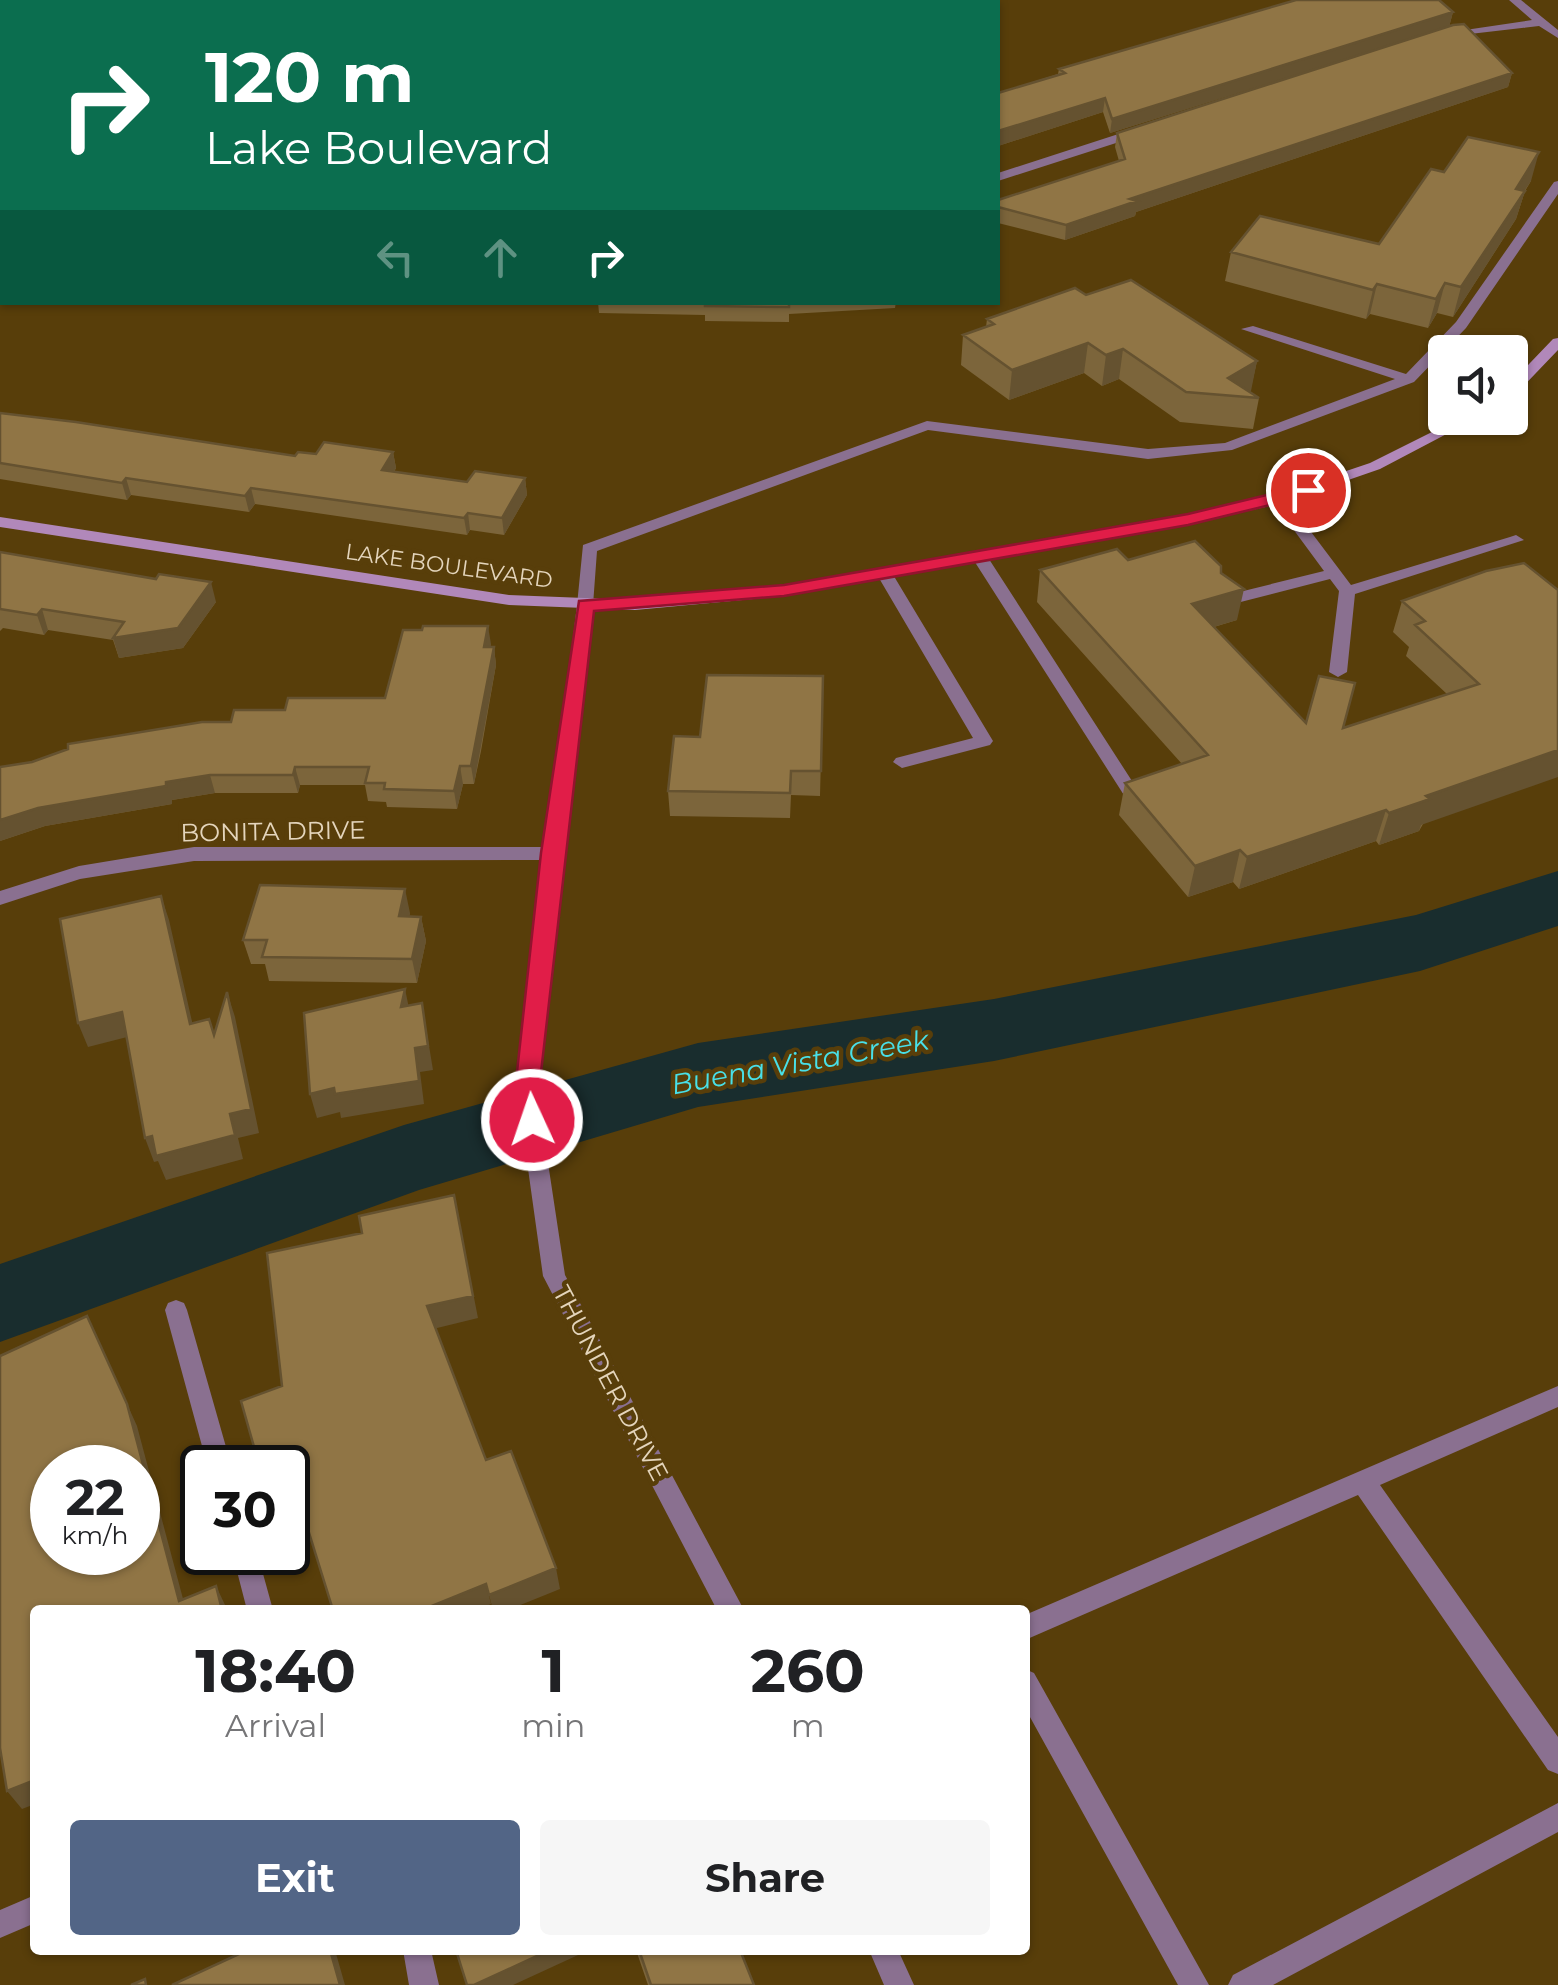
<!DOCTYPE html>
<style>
:root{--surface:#fff;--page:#f6f6f6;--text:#202124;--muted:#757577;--accent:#526586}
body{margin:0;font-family:Montserrat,sans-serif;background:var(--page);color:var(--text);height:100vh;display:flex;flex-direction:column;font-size:38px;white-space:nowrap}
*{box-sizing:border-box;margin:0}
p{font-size:32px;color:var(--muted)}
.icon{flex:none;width:55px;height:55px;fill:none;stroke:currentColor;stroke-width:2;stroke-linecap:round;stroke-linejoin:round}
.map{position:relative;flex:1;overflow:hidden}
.sheet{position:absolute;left:30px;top:1605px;width:1000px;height:350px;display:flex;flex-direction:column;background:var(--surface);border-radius:10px;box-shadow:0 2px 8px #0004}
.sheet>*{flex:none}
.guide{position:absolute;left:0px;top:0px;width:1000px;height:305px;box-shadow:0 2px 8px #0004;background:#0b6e4f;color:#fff;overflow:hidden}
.tools{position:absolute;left:1428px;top:335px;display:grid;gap:20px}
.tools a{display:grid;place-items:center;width:100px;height:100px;border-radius:10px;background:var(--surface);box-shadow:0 2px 8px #0004;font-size:50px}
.speed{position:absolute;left:30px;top:1445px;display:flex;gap:20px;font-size:50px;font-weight:700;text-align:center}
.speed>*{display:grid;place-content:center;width:130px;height:130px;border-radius:50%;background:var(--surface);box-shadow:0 2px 8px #0004;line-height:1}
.speed small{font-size:25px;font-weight:400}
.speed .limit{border:5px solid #111;border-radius:15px;background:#fff;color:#111}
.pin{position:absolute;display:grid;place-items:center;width:85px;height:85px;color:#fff;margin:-42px;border:5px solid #fff;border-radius:50%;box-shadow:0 2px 10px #0007}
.me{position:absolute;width:110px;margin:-55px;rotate:357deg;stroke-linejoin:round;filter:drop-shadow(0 0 8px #0008)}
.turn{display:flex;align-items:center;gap:35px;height:210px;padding:0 40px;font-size:45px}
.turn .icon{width:130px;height:130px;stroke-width:2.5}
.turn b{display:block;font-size:70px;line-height:85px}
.lanes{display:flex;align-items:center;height:95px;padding:0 40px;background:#0003;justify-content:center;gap:50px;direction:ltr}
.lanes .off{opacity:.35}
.eta{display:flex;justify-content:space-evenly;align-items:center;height:170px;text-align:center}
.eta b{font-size:60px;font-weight:700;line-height:70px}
.primary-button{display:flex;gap:20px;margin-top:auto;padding:20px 40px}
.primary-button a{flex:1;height:115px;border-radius:10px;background:var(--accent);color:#fff;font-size:40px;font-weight:700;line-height:115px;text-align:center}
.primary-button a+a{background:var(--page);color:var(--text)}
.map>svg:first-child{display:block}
</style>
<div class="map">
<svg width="1558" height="1985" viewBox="0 0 1558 1985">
<rect width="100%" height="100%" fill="#583e0a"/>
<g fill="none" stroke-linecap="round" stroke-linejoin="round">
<path fill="#192d2e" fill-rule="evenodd" d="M1558,871V926L1420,971L994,1061L698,1107L419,1190L0,1342V1264L404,1125L698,1043L994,999L1416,915Z"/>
<path fill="#8a7090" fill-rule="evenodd" d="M1558,181V194L1466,328L1414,382L1232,450L1148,459L928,430L597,551L593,605L585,610L577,605L583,545L927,421L1148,449L1225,443L1395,379L1241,329L1253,326L1406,374L1456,322L1554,182Z
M1279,494L1284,496L1351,585L1510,537L1516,535L1524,540L1355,594L1347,672L1338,677L1329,672L1339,591L1330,579L1225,606L1217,601L1219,597L1324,571L1271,499Z
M979,551L987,556L1141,795L1144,799L1141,803H1129L971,556Z
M884,568L892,573L993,741L990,745L902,768L893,762L896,758L973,738L876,573Z
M1558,1386V1407L1380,1485L1558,1737V1774L1548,1770L1358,1495L1025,1640V1615Z
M1025,1669L1034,1673L1209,1985H1178L1025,1708Z
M1558,1803V1832L1273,1985H1228L1233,1975Z"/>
<path fill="#8a7090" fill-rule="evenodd" d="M106,0H127L128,2H108Z
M1509,0H1521L1558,30V38L1539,26L1444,37L1438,34L1532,20Z
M1140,127L1144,128V134L998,181V173Z
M0,175H2V183H0Z
M585,600L593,605L537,1090L565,1275L744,1610H717L543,1276L517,1090L545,860L194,861L80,879L0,905V891L79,866L194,847H547L577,605Z
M176,1300L184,1303L187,1310L232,1468H208L165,1310L168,1303Z
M232,1552H257L273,1610H247Z
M35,1895V1923L0,1938V1910Z
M403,1950H431L439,1985H409Z
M869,1950H898L914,1985H884Z"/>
<path fill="#b188ba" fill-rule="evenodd" d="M1558,338V350L1515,395L1510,396V384L1553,339Z
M1460,418H1477L1380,469L1279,504L1188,524L784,596L635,610L509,605L0,527V517L509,595L635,600L784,586L1188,514L1275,495L1370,463Z"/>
</g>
<path fill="#7c653b" d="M0,0H15V2H2V42H0Z
M715,0H818L821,2H718Z
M1453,12L1449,27L1110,133L1103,112L998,146V93L1058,74L1059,69Z
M1512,73L1508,87L1136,212L1135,216L1065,240L998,223V200L1119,161L1115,147L1117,133Z
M1444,172L1531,181L1525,191L1516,219L1453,317L1437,313L1428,328L1370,314L1366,319L1225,281L1231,252L1379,244Z
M1086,295L1257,361L1250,392L1259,398L1253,429L1180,422L1119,379L1102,386L1084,373L1009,400L961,365L963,335L986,327L987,319Z
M598,302H896L895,308L789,314V322L705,321V315L599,313Z
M0,413L295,456L393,452L396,468L394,472L467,482L525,478L527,495L504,535L470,530L467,535L255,504L249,512L131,495L127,500L0,479Z
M0,552L216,602L183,648L119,658L113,640L48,630L44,635L3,628L0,631Z
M1128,560L1221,573L1237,620L1214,627L1306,723L1343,728L1447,694L1406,656L1409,647L1393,632L1402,601L1558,590L1419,831L1379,845L1376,841L1239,889L1233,882L1188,897L1119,815L1125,783L1182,764L1037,602L1040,570Z
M491,644L490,647H494L496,665L481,751L474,784H463L457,809L387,807L386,802L368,801L365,785H300L298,793H215L172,800V804L45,826L0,841V767L32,762L231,722L285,710L385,698Z
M823,676L820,796L791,795L790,818L670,816L668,791L700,737Z
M410,913L409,916L421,917L426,941L417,983L269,981L265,964H251L243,940Z
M636,1950H740L754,1985H648Z"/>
<path fill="#655230" d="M1453,12L1449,27L1110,133L1112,119Z
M1512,73L1508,87L1136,212L1135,216L1065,240L1066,225L1130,199Z
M1105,98L1103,112L998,146V131Z
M1539,152L1531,181L1523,193L1525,191L1516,219L1453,317L1461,287L1516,189Z
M1445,283L1437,313L1428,328L1436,299Z
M1377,284L1370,314L1366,319L1373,290Z
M1088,343L1084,373L1009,400L1012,370Z
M1123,349L1119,379L1102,386L1106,355Z
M1257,361L1251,391L1242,397L1228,378Z
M393,452L396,468L385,486L382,470Z
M126,478L131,495L127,500L122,483Z
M525,478L527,495L504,535L502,518Z
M251,488L255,504L249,512L245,496Z
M468,513L470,530L467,535L464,518Z
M211,582L216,602L183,648L119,658L113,638Z
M1244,589L1237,620L1186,635L1192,604Z
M42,609L48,630L44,635L37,615Z
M488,626L491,644L486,665L484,647Z
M494,647L496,665L474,784L471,766Z
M1558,750V777L1421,825L1419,831L1379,845L1389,813L1426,796Z
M460,766L463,784L457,809L454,791Z
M295,767L300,785L298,793L293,775Z
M210,775L215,793L172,800V804L45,826L0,841V820L38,808L166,782Z
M1386,810L1376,841L1239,889L1247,857Z
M1240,850L1233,882L1188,897L1195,866Z
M405,889L410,913L404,941L399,916Z
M161,896L169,920L198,1048L190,1024Z
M421,917L426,941L417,983L412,959Z
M405,989L410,1013L401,1007Z
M227,992L235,1017L259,1133L238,1138L243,1159L166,1180L158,1161L154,1162L145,1138L230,1114Z
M422,1003L433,1070L420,1072L424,1104L341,1118L340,1112L317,1118L310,1094L415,1048Z
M122,1012L131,1036L88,1047L78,1023Z
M454,1195L478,1318L433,1329L427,1306Z
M87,1316L137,1426L186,1610L179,1601Z
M296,1491L304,1512L288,1519V1494Z
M556,1568L560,1589L508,1610H493L489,1595Z
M486,1584L491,1604L477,1610H422Z
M216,1586L226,1607L227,1610H222Z
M35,1780V1804L22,1809L7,1791Z
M330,1950H335L345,1985H340Z
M550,1950H589L513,1985H474Z"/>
<path fill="#907545" stroke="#655230" stroke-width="2.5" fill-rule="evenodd" d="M0,0H12V2H2V29L0,28Z
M516,0H587L586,2H514Z
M730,0H818L821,2H732Z
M1296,0H1439L1453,12L1112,119L1105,98L998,131V93L1065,73L1059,69Z
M1464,24L1512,73L1130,199L1137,201L1066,225L998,207V200L1125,159L1117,133L1453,25Z
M1468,137L1539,152L1516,189L1525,191L1461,287L1445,283L1436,299L1377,284L1373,290L1231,252L1260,216L1379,244L1431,169L1444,172Z
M1131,280L1257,361L1228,378L1259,398L1186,392L1123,349L1106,355L1088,343L1012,370L963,335L994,324L987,319L1075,288L1086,295Z
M705,302H789V307L705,306Z
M0,413L76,422L295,456L298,452L316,454L324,442L393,452L382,470L467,482L475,471L525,478L502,518L468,513L464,518L251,488L245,496L126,478L122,483L0,463Z
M1195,541L1221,566V573L1244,589L1192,604L1306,723L1319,676L1355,683L1343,728L1479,684L1415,625L1425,621L1402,601L1486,571L1524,563L1558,590V750L1426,796L1430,799L1389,813L1386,810L1247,857L1240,850L1195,866L1125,783L1208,755L1040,570L1117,549L1128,560Z
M0,552L156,579L159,574L211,582L178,628L113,638L124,622L42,609L37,615L0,609Z
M423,626H488L484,647H494L471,766H460L454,791L384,789L385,783H365L369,767H295L293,775H210L166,782V786L38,808L0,820V767L32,762L68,749V744L202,722H231L234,710H285L288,698H385L403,630H422Z
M707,675L823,676L821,771H791L790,793L668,791L674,736L700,737Z
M260,885L405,889L399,916L421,917L412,959L262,957L267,940H243Z
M161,896L190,1024L209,1019L214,1035L227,992L251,1109L230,1114L235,1135L156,1156L152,1136L145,1138L122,1012L78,1023L60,919Z
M405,989L401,1007L422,1003L428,1046L415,1048L419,1081L335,1094L334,1088L310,1094L304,1013Z
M454,1195L473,1296L427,1306L486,1460L511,1451L556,1568L489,1595L486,1584L422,1610H333L296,1491L288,1494V1468H260L241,1401L282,1386L267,1253L362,1233L359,1216Z
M87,1316L127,1404L179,1601L216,1586L222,1610H35V1780L7,1791L0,1748V1356ZM52,1468H138V1552H52Z
M238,1950H330L340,1985H172L239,1954Z
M456,1950H550L474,1985H467Z
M639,1950H740L754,1985H651Z
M145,1979L146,1985H131Z"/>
<path fill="#e11d48" stroke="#92132f" stroke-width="2.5" d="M1308,485L1317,490L1315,494L1188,525L784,596L594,611L539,1090L544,1120L532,1130L523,1127L515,1090L541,853L579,601L784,585L1188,514Z"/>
<g text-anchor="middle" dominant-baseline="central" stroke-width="9" stroke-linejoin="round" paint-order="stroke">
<g font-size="22" fill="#e4d5bc" stroke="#583e0a">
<text transform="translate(449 566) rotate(8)">LAKE BOULEVARD</text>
</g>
<g font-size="25" fill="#e4d5bc" stroke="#583e0a">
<text transform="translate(273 831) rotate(-1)">BONITA DRIVE</text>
<text transform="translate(611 1383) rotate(62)">THUNDER DRIVE</text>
</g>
<g font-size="28" font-style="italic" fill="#48e0e8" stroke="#583e0a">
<text transform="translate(800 1062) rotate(-10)">Buena Vista Creek</text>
</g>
</g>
</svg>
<div class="tools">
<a><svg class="icon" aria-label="sound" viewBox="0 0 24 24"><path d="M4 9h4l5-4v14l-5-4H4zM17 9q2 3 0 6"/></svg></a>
</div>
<div class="speed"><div>22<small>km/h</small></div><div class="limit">30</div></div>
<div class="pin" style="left:1308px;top:490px;background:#d93025"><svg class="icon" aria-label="arrive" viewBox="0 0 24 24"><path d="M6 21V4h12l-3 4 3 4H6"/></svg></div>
<svg class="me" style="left:532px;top:1120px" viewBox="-20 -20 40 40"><circle r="17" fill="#e11d48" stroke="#fff" stroke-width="3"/><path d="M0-11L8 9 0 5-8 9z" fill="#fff"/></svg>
<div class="guide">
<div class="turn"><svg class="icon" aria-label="right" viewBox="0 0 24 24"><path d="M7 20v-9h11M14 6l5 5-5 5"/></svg><div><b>120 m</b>Lake Boulevard</div></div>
<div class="lanes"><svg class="icon off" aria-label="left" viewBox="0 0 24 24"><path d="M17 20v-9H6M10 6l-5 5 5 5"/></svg><svg class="icon off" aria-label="ahead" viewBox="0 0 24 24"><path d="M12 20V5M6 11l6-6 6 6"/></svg><svg class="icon" aria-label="right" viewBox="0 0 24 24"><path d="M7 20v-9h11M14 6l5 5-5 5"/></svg></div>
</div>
<section class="sheet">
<div class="eta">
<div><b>18:40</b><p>Arrival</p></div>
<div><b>1</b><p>min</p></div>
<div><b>260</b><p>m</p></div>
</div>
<div class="primary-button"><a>Exit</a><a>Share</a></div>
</section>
</div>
